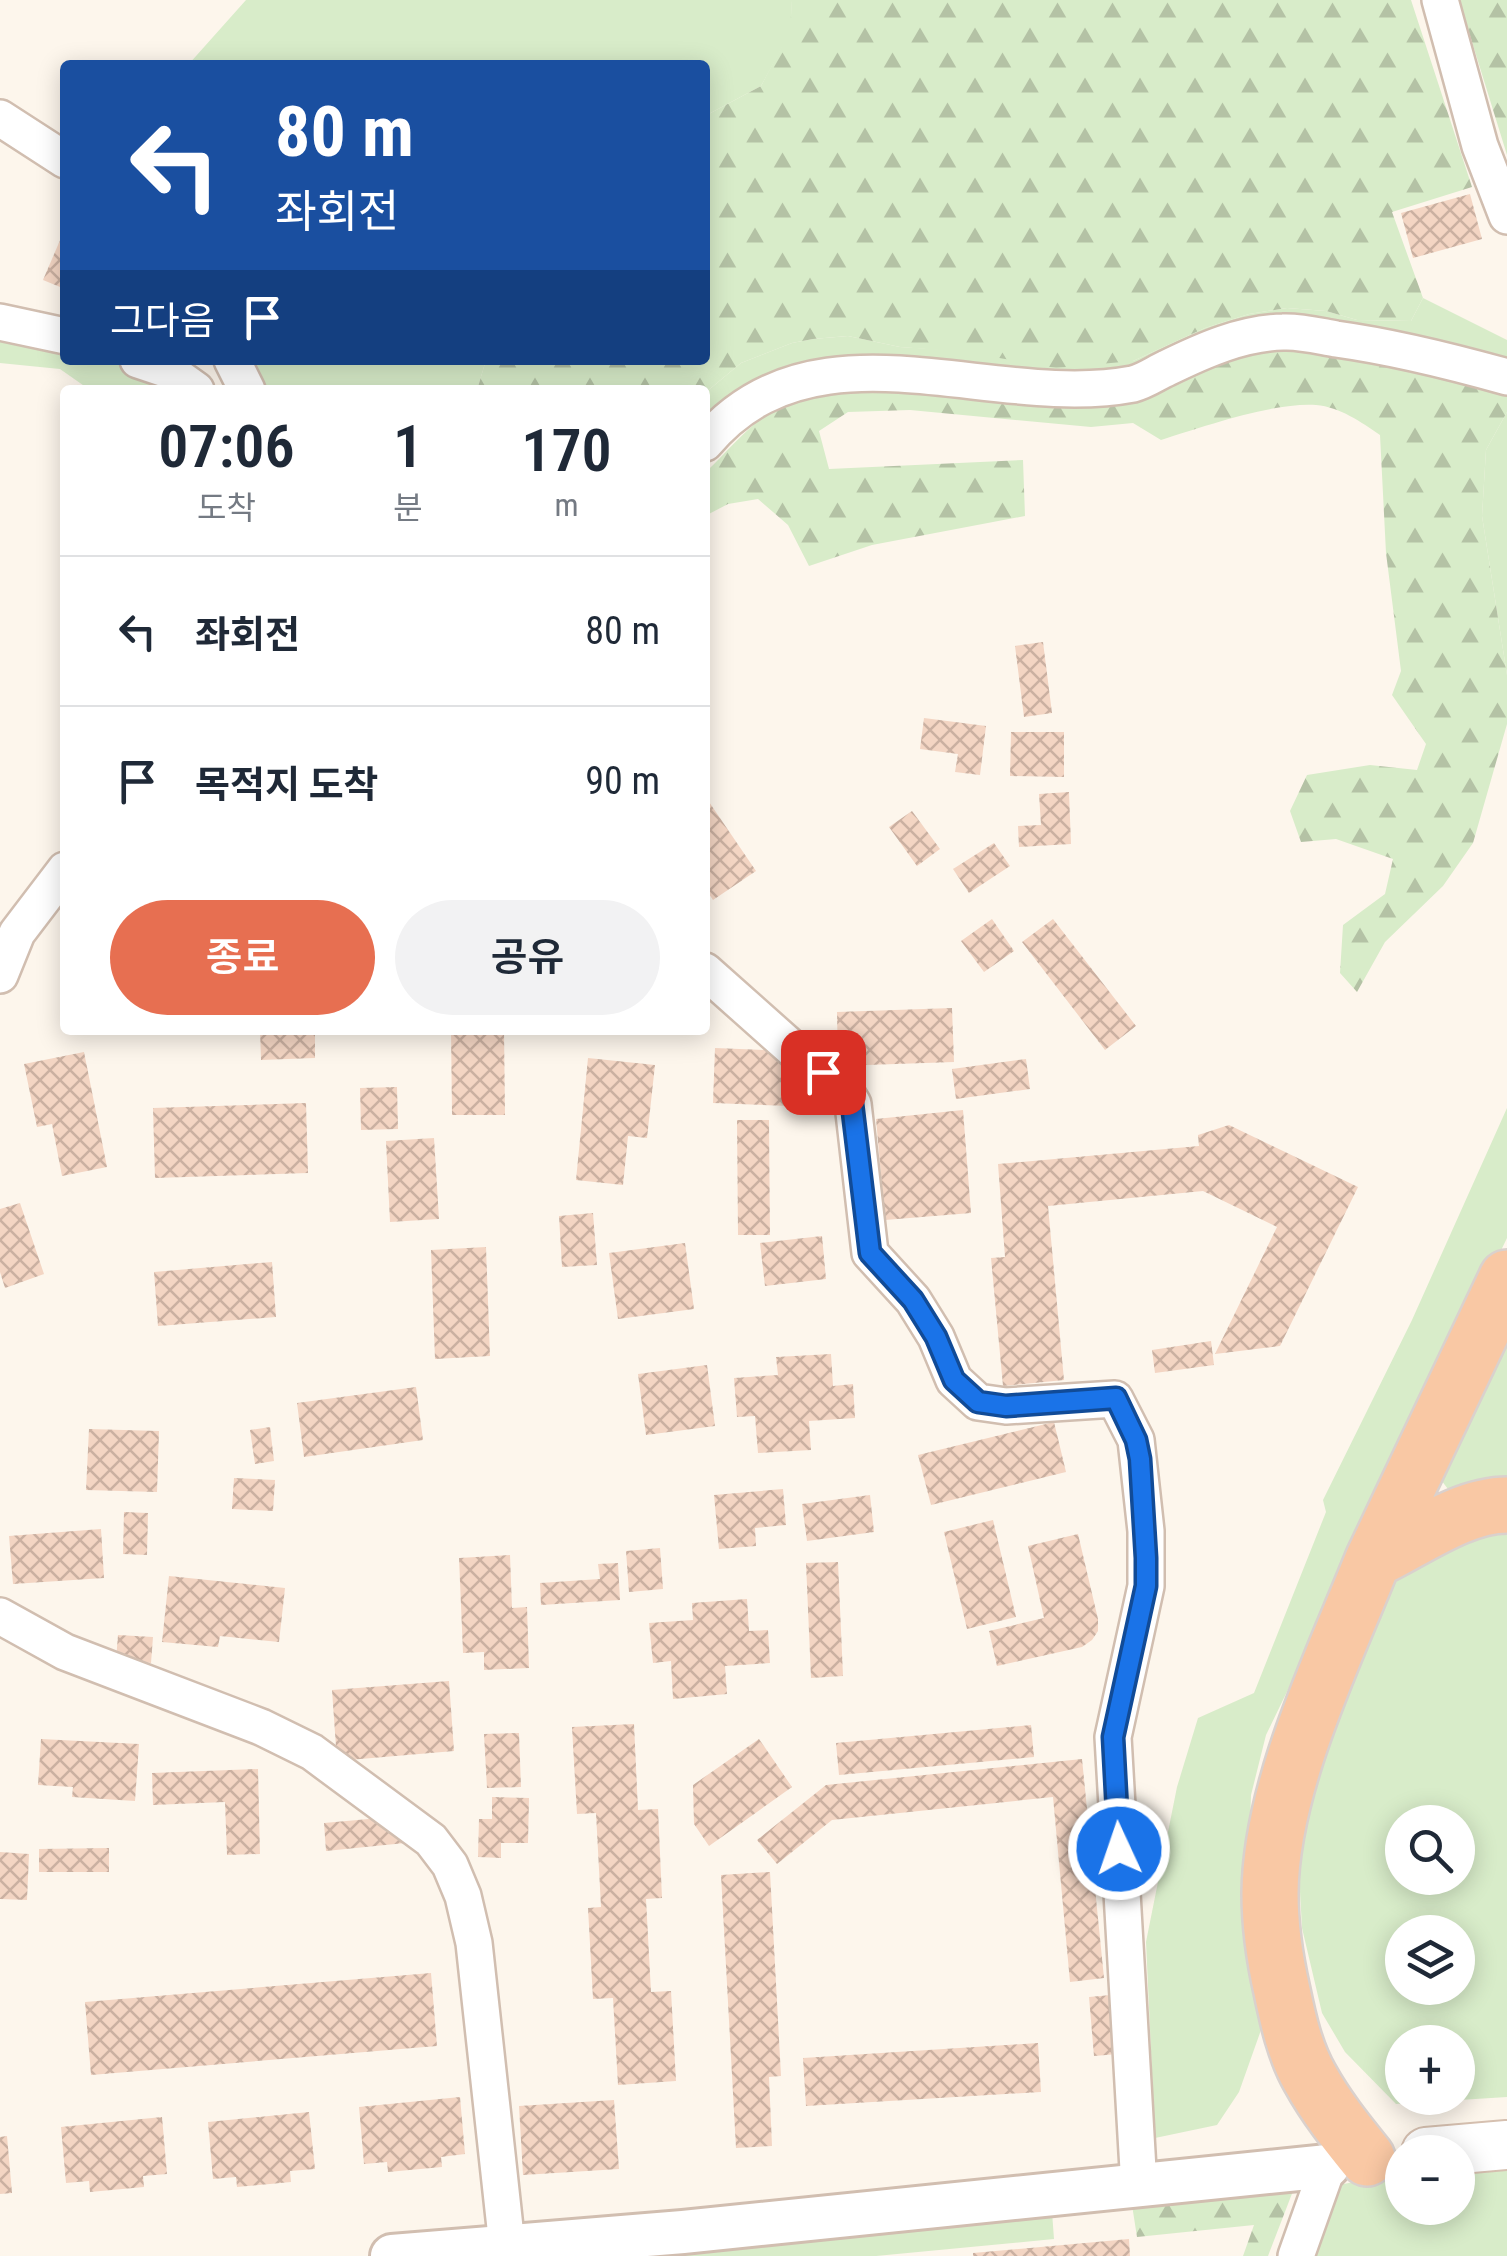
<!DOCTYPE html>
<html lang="ko">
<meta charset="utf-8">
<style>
:root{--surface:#fff;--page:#f2f2f3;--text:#1f2937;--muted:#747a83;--line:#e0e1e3;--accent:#e76f51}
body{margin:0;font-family:"Roboto Condensed","Noto Sans KR",sans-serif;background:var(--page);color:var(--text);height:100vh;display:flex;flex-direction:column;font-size:38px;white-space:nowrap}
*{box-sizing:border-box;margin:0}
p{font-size:32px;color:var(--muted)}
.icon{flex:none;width:55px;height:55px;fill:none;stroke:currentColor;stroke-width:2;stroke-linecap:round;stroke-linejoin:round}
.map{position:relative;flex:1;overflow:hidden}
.sheet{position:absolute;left:60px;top:385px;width:650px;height:650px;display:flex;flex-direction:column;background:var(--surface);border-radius:10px;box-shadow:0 5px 25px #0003}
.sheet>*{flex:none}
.hud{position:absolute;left:60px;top:60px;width:650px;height:305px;border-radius:10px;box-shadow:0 5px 25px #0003;background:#1a4fa0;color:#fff;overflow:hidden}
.buttons{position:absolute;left:1385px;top:1805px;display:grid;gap:20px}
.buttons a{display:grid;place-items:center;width:90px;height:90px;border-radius:50%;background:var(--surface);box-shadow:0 5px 25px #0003;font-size:50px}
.pin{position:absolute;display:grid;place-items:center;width:85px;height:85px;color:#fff;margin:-42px;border-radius:20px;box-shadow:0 5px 15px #0006}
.me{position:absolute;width:110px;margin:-55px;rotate:357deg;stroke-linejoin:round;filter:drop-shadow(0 0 8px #0008)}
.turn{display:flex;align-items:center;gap:35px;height:210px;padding:0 50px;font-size:45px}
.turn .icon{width:130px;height:130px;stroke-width:2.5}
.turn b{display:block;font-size:70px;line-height:85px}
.then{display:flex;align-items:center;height:95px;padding:0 50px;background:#0003;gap:20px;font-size:38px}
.eta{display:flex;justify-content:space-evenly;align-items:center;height:170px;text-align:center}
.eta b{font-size:60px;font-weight:600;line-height:70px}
.primary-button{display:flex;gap:20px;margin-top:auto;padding:20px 50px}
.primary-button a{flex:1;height:115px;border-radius:60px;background:var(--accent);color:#fff;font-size:40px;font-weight:600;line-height:115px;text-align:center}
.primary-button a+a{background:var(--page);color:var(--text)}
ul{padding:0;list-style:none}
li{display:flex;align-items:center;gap:30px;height:150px;padding:0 50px;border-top:2px solid var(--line)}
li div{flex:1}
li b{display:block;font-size:38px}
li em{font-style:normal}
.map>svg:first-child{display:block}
</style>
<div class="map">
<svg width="1507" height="2256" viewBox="0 0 1507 2256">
<defs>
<pattern id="forest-firs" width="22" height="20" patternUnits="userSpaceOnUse" patternTransform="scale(2.5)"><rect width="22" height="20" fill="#d8ecc9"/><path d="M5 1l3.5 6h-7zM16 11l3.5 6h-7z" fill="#b4c2a5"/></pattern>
<pattern id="building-cross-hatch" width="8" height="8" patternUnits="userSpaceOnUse" patternTransform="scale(2.5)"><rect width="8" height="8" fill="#f3d5c3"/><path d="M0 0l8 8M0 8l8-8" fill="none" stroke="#cab0a1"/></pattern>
</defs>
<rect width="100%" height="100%" fill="#fdf6ec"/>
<path fill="#d8ecc9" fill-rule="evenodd" d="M246,0H792L791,31L761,86L705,116V65H188Z
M1423,298L1507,340V361L1101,376L933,363L705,427V393L741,363L792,343L813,339L848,336L900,347L1133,361L1205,328L1249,314L1287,308L1326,311L1357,320L1411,321Z
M0,337L65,349V360H105L185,390H90L60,369L0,363Z
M244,360H486L477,390H257Z
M1507,412V675L1482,516L1486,450Z
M1507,1108V1238L1266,1735L1251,1795L1249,1854L1261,2030L1239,2092L1217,2125L1155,2138L1146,1942L1177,1787L1198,1718L1254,1693L1326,1512L1323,1500L1412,1320Z
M1507,1314V1490L1454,1497L1432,1468Z
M1507,1527V2097L1396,2104L1345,2052L1322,2013L1302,1928L1296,1820L1386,1587L1413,1560ZM1402,1822H1458V1878H1402ZM1402,1932H1458V1988H1402ZM1402,2042H1458V2098H1402Z
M1507,2169V2256H1308L1334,2186L1378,2177L1402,2175V2208H1458V2172Z
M1052,2212L1054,2239L876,2256H524Z"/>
<path fill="url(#forest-firs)" d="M792,0H1411L1472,187L1392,212L1423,298L1411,321L1357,320L1326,311L1287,308L1249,314L1205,328L1133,361L1056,368L965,352L900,347L848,336L813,339L792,343L741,363L705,393V390H477L486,360H705V116L761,86L790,31Z
M1459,0H1507V155Z
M1295,346L1345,352L1507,391V412L1486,450L1482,516L1507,675V724L1473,843L1443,886L1385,942L1357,992L1340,973L1343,925L1385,894L1393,859L1336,839L1301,842L1290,811L1307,775L1370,765L1417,770L1426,744L1392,695L1401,671L1386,553L1380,435C1361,422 1340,407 1316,405C1274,402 1202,427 1161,440L1133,423L1091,427L910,410L848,412L819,431L829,469L1023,460L1025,516L872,545L809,566L788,525L758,499L728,504L705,516V475L710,468C738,440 772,399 813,391C826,389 841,391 854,390L1110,407C1158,394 1200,365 1248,352C1263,348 1280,348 1295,346Z
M1293,2191L1268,2256H1243L1254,2225L1137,2237L1132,2205Z"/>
<path fill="url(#building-cross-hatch)" d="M1470,194L1482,239L1413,258L1401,213Z
M61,238L65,240V289L43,280Z
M1043,642L1052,713L1024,717L1015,646Z
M924,718L986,726L980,775L955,772L958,754L920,749Z
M1011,732H1064V777L1010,776Z
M1069,792L1071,844L1019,847L1018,826L1041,825L1039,794Z
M705,796L756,871L713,900L705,888Z
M912,811L940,849L917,866L889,827Z
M994,843L1010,866L969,893L953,869Z
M992,919L1014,951L984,972L961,941Z
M1053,919L1136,1026L1105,1050L1022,942Z
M952,1008L954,1062L838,1066L837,1012Z
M260,1030H315V1058L261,1060Z
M451,1030H504L505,1115H452Z
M715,1048L792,1051L790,1106L713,1103Z
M84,1052L107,1167L62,1176L52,1124L37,1127L24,1064Z
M588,1058L655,1065L647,1138L628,1136L623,1185L576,1180Z
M1026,1059L1030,1089L956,1099L952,1069Z
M397,1087L398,1129L361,1130L360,1088Z
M306,1103L308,1173L155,1178L153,1108Z
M963,1110L971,1213L885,1220L876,1119Z
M737,1120H769L770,1235H738Z
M1229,1125L1358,1187L1280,1346L1215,1354L1277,1227L1203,1191L1048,1206L1064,1380L1003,1386L991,1258L1005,1257L998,1164L1199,1146L1198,1135Z
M434,1138L439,1219L390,1222L386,1141Z
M20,1203L44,1274L5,1288L0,1272V1209Z
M593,1213L597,1265L562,1267L559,1216Z
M822,1236L826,1279L765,1286L760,1243Z
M685,1243L694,1309L618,1319L609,1253Z
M486,1247L490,1356L435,1359L431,1250Z
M272,1262L276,1317L158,1326L154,1272Z
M1211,1341L1214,1365L1155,1373L1152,1350Z
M831,1354L833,1386L853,1384L855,1418L809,1421L811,1450L758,1453L755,1416L737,1417L734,1378L778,1375L776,1357Z
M707,1365L715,1426L646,1435L638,1374Z
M416,1387L423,1440L304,1457L297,1403Z
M1054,1422L1066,1472L931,1505L918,1455Z
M270,1427L274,1461L255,1464L250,1430Z
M89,1429L159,1431L157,1492L86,1490Z
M234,1478L275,1480L273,1511L232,1509Z
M783,1489L786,1525L755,1528L756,1546L719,1549L714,1495Z
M870,1495L874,1532L807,1541L802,1504Z
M124,1512L148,1513L147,1555L123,1554Z
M993,1520L1016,1617L967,1629L944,1532Z
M101,1529L104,1578L13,1584L9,1536Z
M1078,1534L1098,1619V1631L1092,1640L1082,1647L997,1666L989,1631L1044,1618L1028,1546Z
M660,1548L663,1589L629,1592L626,1551Z
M510,1555L512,1608L527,1607L529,1668L484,1670V1652L463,1653L459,1558Z
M838,1562L843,1676L811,1678L806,1563Z
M618,1563L620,1600L541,1605L540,1583L600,1579L598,1564Z
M169,1576L285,1588L279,1642L220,1636L218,1647L162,1642Z
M747,1599L749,1631L768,1630L770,1663L725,1666L727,1694L673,1699L671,1661L653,1663L649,1623L693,1620L692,1603Z
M118,1635L153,1637L151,1663L116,1660Z
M449,1681L454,1751L337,1761L332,1690Z
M634,1724L638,1810L658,1809L662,1898L646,1899L651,1992L671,1991L676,2081L618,2085L613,1998L593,1999L588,1908L601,1907L596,1813L577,1814L572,1727Z
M1031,1725L1034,1757L839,1775L836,1743Z
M519,1733L521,1787L487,1788L484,1734Z
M41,1739L139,1744L135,1801L72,1797L73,1787L38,1785Z
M759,1739L792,1787L709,1846L694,1824L693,1785Z
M1082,1759L1104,1978L1070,1982L1053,1797L832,1820L777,1864L757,1840L826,1785Z
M258,1769L260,1854L227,1855L225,1802L153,1805L152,1773Z
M492,1797L529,1798L528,1843H501V1858L478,1857L479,1819H492Z
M391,1817L405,1828V1843L326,1851L324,1823Z
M109,1848V1872H39V1849Z
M0,1852L29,1854L27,1900L0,1899Z
M770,1872L781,2076L769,2077L772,2146L736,2148L721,1875Z
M431,1973L437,2046L91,2075L85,2002Z
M1111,1995L1118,2054L1094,2056L1089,1997Z
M1038,2043L1041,2092L806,2106L803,2058Z
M460,2097L465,2154L441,2157L442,2167L388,2172L387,2162L364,2164L359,2107Z
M614,2100L619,2169L523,2175L519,2106Z
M309,2112L315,2169L290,2171L291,2182L237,2187L236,2177L213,2179L208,2122Z
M162,2117L167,2174L143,2176L144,2187L90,2192L89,2181L66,2183L61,2127Z
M7,2136L12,2193L0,2194V2137Z
M1129,2239L1130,2256H973V2253Z"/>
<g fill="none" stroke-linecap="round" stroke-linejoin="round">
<defs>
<path id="minor" d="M1440,0L1480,146L1507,216
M0,118L65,160
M0,322L65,336
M138,360L168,370L196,390
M232,360L247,390
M705,443C815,312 990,411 1133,384C1145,381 1156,373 1167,368C1204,350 1242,333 1283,332C1300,331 1319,336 1336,339C1394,347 1450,361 1507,377
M705,971L805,1060L841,1084L853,1104L870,1253L913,1300L936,1337L954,1380L978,1402L1006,1406L1115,1399L1136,1440L1146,1531V1586L1113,1737L1139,2187
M0,975L17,933L65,870
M0,1616L65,1652L261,1727L312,1752L431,1840L450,1865L463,1896L474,1943L507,2246
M1296,2256L1328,2166"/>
<path id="tertiary" d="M392,2256L683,2232L1328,2166"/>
<path id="secondary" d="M1426,2152L1507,2145"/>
<path id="trunk" d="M1507,1278L1373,1560C1414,1541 1461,1505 1507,1505
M1367,2158C1346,2132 1326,2107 1310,2078C1295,2052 1288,2020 1282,1991C1275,1960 1270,1925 1270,1893C1271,1785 1333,1660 1373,1560"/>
</defs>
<use href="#minor" stroke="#d1beb0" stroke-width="40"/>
<use href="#tertiary" stroke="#d1beb0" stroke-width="48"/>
<use href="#secondary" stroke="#d6c0b0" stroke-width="52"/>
<use href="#trunk" stroke="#dad1cd" stroke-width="60"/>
<use href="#minor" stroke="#fff" stroke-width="35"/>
<use href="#tertiary" stroke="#fff" stroke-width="42"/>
<use href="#secondary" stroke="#fff" stroke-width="48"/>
<use href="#trunk" stroke="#f9c8a4" stroke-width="55"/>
</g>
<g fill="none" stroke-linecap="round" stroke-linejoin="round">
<defs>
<path id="route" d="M823,1072L841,1084L852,1104L870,1253L913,1300L936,1337L954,1380L978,1402L1006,1406L1116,1398L1136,1440L1140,1459L1146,1558V1586L1113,1737L1119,1849"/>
</defs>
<use href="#route" stroke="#114b97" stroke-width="25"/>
<use href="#route" stroke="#1a73e8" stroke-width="18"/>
</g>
</svg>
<div class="buttons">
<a><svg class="icon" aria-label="search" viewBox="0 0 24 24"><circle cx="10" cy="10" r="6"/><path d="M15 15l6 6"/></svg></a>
<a><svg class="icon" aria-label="layers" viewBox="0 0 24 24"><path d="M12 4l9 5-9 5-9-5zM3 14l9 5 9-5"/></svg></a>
<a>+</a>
<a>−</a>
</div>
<div class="pin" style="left:823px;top:1072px;background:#d93025"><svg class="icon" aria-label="arrive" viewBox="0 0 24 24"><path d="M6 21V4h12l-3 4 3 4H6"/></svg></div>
<svg class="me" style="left:1119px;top:1849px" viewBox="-20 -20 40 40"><circle r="17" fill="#1a73e8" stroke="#fff" stroke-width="3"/><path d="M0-11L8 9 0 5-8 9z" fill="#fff"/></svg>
<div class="hud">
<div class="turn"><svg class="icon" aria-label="left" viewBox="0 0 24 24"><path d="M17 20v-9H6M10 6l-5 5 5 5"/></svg><div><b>80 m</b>좌회전</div></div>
<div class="then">그다음<svg class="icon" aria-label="arrive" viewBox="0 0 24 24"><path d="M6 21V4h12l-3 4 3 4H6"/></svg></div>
</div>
<section class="sheet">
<div class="eta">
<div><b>07:06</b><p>도착</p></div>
<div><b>1</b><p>분</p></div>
<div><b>170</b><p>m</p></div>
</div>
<ul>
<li><svg class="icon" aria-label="left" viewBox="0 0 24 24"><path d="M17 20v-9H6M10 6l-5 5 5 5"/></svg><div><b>좌회전</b></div><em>80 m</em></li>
<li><svg class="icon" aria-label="arrive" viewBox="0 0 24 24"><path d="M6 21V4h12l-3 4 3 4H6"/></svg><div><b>목적지 도착</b></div><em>90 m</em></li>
</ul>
<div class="primary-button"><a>종료</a><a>공유</a></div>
</section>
</div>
